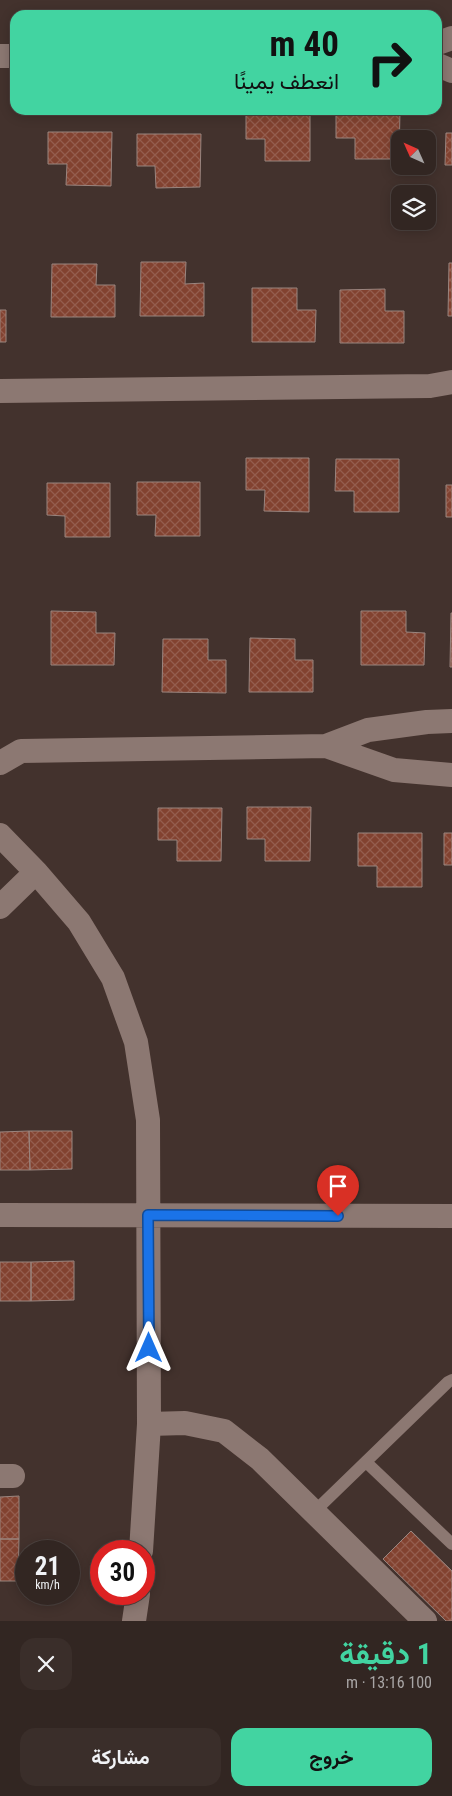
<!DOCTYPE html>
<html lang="ar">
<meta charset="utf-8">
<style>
:root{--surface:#322622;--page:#3a2e2a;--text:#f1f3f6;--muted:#a8a5a5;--line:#4d4340;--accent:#42d4a1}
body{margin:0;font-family:"Roboto Condensed",Vazirmatn,sans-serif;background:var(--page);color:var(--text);direction:rtl;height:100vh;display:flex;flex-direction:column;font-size:19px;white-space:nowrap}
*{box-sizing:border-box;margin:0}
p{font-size:16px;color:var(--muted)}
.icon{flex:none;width:28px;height:28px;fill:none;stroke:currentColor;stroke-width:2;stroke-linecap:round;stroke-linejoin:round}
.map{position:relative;height:1621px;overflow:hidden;direction:ltr}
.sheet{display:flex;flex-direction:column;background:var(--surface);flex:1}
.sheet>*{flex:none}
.banner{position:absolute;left:10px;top:10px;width:432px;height:105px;border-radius:15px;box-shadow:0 2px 12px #0003,0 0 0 1px var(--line);direction:rtl;background:#42d4a1;color:#111;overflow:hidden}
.needle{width:32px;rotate:315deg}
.buttons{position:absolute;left:391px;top:130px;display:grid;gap:10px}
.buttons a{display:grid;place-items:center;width:45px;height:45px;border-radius:10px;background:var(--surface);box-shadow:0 2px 12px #0003,0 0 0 1px var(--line);font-size:25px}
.speed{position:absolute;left:15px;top:1540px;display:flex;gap:10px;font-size:25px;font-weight:700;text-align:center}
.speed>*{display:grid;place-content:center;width:65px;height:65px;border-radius:50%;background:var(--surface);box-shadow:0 2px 12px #0003,0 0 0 1px var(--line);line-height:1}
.speed small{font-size:12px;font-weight:400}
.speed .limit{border:8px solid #d22;background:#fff;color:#111}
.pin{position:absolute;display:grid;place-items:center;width:42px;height:42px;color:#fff;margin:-51px -21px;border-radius:50% 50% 50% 0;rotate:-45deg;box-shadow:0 0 5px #0007}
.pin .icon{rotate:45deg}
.me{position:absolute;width:55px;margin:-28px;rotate:0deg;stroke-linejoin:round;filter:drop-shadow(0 0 4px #0008)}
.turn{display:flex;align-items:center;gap:18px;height:105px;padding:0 20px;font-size:22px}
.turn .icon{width:65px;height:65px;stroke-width:2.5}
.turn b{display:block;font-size:35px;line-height:42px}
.round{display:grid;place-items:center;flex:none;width:52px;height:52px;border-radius:15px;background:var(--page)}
.head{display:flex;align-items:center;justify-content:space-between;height:85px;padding:0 20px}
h1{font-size:30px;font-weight:700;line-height:38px;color:var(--accent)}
.action{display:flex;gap:10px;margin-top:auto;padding:10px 20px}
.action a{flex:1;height:58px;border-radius:15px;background:var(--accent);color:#111;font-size:20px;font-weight:700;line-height:58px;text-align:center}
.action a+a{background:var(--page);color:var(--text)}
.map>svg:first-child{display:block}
</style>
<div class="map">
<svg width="452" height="1621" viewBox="0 0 452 1621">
<defs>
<pattern id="building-cross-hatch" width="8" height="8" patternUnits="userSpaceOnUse" patternTransform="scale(1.25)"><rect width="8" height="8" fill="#824230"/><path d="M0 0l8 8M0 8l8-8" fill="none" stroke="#945d4e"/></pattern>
</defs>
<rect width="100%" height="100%" fill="#43322d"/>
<path fill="url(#building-cross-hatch)" stroke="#9a857f" d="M246,110H310V161H265V139H246Z
M336,110H400L399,159H355V138H336Z
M48,132H112L111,186L66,185L67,164H48Z
M446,133H452V165H445Z
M137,134H201L200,187L156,188L155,166H137Z
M141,262H186L185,284L204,283V316H140Z
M449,263H452V316H448Z
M52,264H97L96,285H115V317H51Z
M252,288H297V310H316L315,342H252Z
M385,289V311H404V343H340V290Z
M0,310H6V342H0Z
M246,458H309V512L264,511L265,490H246Z
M336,459H399V512H354V491H335Z
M137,482H200V536H155L156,515H137Z
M47,483H110V537H65V516L47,515Z
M446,485H452V517H446Z
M51,611L96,612V633H115L114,665H51Z
M361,611H406V632L425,633L424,665H361Z
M451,613H452V667H450Z
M250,638L295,639V660H313V692H249Z
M163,639H208V660H226V693L162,692Z
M247,807H311L310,861H265V839H247Z
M158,808H222L221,861H177V840H158Z
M358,833H422V887H377V866H358Z
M444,833H452V865H444Z
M29,1131H72V1169L30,1170Z
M29,1131L30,1170H0V1132Z
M74,1261V1300L31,1301V1262Z
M0,1262H31V1301H0Z
M19,1496V1539H0V1497Z
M411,1531L452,1571V1621H446L383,1559Z
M0,1539H19L18,1581H0Z"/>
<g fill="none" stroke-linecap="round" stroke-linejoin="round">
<path stroke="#8c7872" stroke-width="12" d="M366,1462L452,1544
M314,1512L448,1382L452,1380"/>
<path stroke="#8c7872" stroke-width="24" d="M438,43L452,38
M0,56H15
M438,65L452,71
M0,391L430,386L452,382
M326,746L368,730L427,722L452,721
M0,763L21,751L326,746L394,770L452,775
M0,835L36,872L79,922L113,978L136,1042L148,1120L149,1424L141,1551
M0,907L36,872
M0,1215L452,1216
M149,1424L185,1423L224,1431L260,1459L425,1621
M0,1476H13
M134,1621L138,1594"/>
</g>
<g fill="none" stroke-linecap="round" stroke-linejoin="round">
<defs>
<path id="route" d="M149,1348L148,1215L338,1216"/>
</defs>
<use href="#route" stroke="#114b97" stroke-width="12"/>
<use href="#route" stroke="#1a73e8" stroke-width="9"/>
</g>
</svg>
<div class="buttons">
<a><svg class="needle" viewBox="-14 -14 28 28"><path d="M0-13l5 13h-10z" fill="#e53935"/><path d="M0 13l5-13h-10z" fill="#a8a5a5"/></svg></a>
<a><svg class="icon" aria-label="layers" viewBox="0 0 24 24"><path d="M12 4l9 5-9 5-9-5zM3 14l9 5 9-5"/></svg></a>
</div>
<div class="speed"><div>21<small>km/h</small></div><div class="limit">30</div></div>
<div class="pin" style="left:338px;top:1216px;background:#d93025"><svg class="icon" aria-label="arrive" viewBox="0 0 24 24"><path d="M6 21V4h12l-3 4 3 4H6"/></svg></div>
<svg class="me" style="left:149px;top:1348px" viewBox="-20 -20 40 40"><path d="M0-17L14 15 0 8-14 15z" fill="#1a73e8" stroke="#fff" stroke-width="4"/></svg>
<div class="banner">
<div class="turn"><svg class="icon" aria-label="right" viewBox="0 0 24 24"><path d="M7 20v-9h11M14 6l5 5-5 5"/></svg><div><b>40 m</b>انعطف يمينًا</div></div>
</div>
</div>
<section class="sheet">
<div class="head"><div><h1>1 دقيقة</h1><p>100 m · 13:16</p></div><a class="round"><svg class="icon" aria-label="close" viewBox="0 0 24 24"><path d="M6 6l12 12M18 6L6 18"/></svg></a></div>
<div class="action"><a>خروج</a><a>مشاركة</a></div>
</section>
